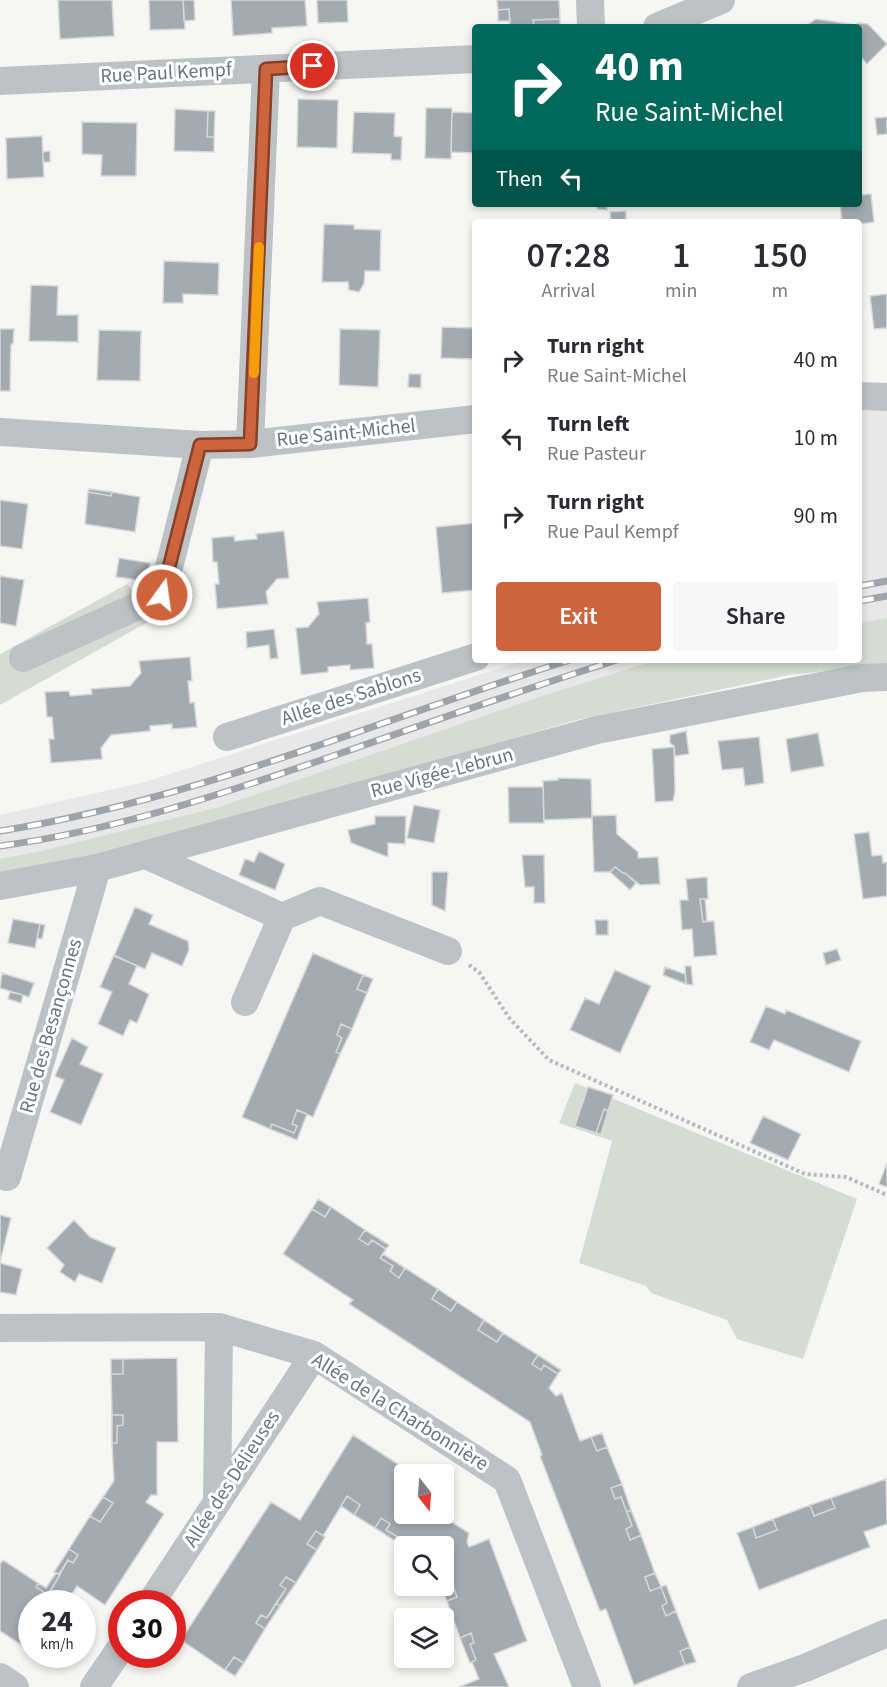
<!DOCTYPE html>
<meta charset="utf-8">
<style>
:root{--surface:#fff;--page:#f7f7f7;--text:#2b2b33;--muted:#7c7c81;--accent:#ce643d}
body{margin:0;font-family:"Source Sans 3",sans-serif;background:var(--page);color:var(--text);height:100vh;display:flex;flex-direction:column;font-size:22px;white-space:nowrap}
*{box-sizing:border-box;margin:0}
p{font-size:20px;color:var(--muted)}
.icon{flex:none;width:33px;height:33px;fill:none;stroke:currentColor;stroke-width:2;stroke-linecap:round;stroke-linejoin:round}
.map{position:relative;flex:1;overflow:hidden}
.drawer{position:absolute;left:472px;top:219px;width:390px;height:444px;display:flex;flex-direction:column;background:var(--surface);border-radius:6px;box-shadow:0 3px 9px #0003}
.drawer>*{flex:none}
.guide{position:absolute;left:472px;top:24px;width:390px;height:183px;border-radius:6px;box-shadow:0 3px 9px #0003;background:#00695c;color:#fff;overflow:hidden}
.needle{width:39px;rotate:163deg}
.controls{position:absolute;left:394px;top:1464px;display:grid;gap:12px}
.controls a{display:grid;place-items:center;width:60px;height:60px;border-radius:6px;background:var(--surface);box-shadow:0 3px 9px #0003;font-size:30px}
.speed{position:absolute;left:18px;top:1590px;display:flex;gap:12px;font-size:30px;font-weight:700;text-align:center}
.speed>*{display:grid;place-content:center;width:78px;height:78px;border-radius:50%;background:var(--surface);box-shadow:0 3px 9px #0003;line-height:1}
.speed small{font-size:15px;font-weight:400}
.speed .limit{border:9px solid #d22;background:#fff;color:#111}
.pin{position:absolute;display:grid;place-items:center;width:51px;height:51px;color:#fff;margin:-26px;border:3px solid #fff;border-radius:50%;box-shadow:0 2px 6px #0007}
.me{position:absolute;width:66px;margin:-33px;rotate:14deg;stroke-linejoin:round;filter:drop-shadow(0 0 4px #0008)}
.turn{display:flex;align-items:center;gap:21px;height:126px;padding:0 24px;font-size:27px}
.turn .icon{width:78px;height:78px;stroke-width:2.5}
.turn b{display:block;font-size:42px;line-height:51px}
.then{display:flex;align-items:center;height:57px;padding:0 24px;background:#0003;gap:12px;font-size:22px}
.eta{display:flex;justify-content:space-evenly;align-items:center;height:102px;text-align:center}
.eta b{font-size:36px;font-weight:600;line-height:42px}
.action{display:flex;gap:12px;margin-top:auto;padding:12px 24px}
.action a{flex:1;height:69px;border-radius:6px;background:var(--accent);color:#fff;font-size:24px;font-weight:600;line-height:69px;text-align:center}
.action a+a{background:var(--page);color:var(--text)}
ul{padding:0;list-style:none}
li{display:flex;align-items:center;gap:18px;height:78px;padding:0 24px}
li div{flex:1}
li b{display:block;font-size:22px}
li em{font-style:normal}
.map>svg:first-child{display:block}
</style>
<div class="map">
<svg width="887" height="1687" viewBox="0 0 887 1687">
<rect width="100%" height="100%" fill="#f6f7f4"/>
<path fill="#e7e8e7" d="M887,410V664L789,675L572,721L0,869V815L145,782L526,660H860V411Z"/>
<path fill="#d6dbd4" d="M127,584L155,618L0,705V654Z
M887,618V664L789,675L572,721L447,759L220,823L0,878V859L42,851L216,808L542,696L657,660H860V623Z
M575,1083L857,1199L803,1359L737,1339L727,1320L651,1293L646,1286L579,1263L612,1141L559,1123Z"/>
<path fill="#a4abb0" stroke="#d8d8d7" stroke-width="1.5" d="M58,0H112L114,36L60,39Z
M149,0H183L185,29L150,30Z
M183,0H194L195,20L184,21Z
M231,0H305L307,26L272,28V33L233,36Z
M317,0H347L348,22L318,23Z
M497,0H559L560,19L533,20L534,26L510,27L509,9L498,10Z
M509,9L510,21H498V10Z
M560,19V25L534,26L533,20Z
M816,19L855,25L859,23L868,24L887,44L867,64L860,56V27H804Z
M298,99L338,100L337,148L297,147Z
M426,108H452L451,159L425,158Z
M175,109L208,111L207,137H214V152L174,151Z
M208,111H215L214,137H207Z
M354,112L395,113L394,136L402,137L401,160H391V154L352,153Z
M452,112L476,113V153L451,152Z
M887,117V134L877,135L875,118Z
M82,122L137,123L136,176H101L102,155L82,154Z
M42,136L44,177L7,179L6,138Z
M50,151V162H43V152Z
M871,194L874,222L860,224V222H842L840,204H860V195Z
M597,204H607V210L597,209Z
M626,211V222H611L610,212Z
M324,224L354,225V229L381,230L380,271H365L364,284L359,292L349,290L348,282H322Z
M164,261L219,263L218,295L183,294V303H163Z
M31,285L58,286L57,315H78V342L29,341Z
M887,294V328L874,329L870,296Z
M442,327L474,328L473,359L441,358Z
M0,329H14L13,344H11L10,391H0Z
M340,329L380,330L378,387L339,385Z
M99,330L141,331L140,381L97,380Z
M409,374H421V388L408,387Z
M89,489L112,492L111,496L88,492Z
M88,492L111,496L112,492L140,497L135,532L85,524Z
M0,500L28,504L22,549L0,546Z
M476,523V590L442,593L436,527Z
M284,531L289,578L277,579L266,592L268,604L217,609L215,584H219L217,562H213L212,538L234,536L235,541L257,539L256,534Z
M119,558L150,563L147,581L116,577Z
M0,576L24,580L16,626L0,623Z
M368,598L370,622L366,623L367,644H372L374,668L350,670V665L328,667V672L301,675L296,628L308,627L319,614L317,602Z
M274,629L278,658L270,659L269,645L247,648L246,632Z
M190,657L192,681H188L190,703L194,702L197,727L172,729V724L150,726V731L111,735L101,748L102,759L51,763L49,739H54L52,717H47L45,692L69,691L70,696L92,694L91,689L130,686L141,673L139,661Z
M686,731L689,754L675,756L674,746L670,743V735Z
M818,733L824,766L791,772L786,739Z
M759,737L764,783L745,786L743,768L722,770L718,741Z
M674,747L675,792L673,801L655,802L652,749Z
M558,778L591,779L592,818L544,820L543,781L558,780Z
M508,787H543L544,823H509Z
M414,805L440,810L434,843L407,838Z
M616,815L617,834L638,852V858L658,857L660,884L640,885L625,873H623L615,867L610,872H594L592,816Z
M375,816H406L405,844L388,843V857L351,843L348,830L375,824Z
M869,832L872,856L882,855L883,863L887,862V896L863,899L854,834Z
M259,851L285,864L275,890L239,875L245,859L254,862Z
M522,855H544L545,903H534V887H525Z
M615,867L623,873H625L636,883L630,890L610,872Z
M432,872H448L445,911L432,905Z
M707,877L708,899H700L703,922L714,921L717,955L694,957L692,929L682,930L680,900H688L686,879Z
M700,899H705L707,921L703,922Z
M135,907L153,915L149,924L188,941L189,950L182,966L152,953L145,969L114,956Z
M13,919L40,924L35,948L8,943Z
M595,920H608V935H596Z
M40,924L45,925L42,939L37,938Z
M837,949L841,960L826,965L823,953Z
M313,953L363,975L357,989L367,993L352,1029L341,1024L337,1035L342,1038L336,1052L340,1054L313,1117L297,1110L292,1124L297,1126L294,1133L272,1124L270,1129L242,1117Z
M114,955L137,966L129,984L149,994L137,1023L130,1020L123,1036L98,1024L112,992L100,987Z
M685,966H691L693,985L686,984Z
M665,967L685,974L686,984L663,975Z
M615,970L651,986L620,1053L570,1030L585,998L599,1004Z
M2,973L34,983L29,997L0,988Z
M363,975L373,979L367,993L357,989Z
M10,992L23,995L21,1003L8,999Z
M766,1006L785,1014L786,1010L861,1041L849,1072L774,1040L769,1050L750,1042Z
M341,1024L352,1029L340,1054L336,1052L342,1038L337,1035Z
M72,1038L88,1047L80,1064L103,1074L81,1125L50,1112L64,1080L55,1076Z
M588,1087L613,1095L608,1111L604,1109L596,1133L575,1126Z
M604,1109L608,1111L601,1134L596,1133Z
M297,1110L307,1114L297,1140L270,1129L272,1124L294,1133L297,1126L292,1124Z
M763,1116L801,1134L788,1160L750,1143Z
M887,1163V1187L879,1184Z
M318,1199L331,1207L325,1217L312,1209Z
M331,1207L365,1230L359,1239L368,1245L372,1240L386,1249L380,1258L393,1266L390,1271L399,1278L405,1268L438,1289L432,1299L451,1311L457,1302L484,1320L478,1330L497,1342L503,1333L538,1355L532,1364L541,1370L544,1365L558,1374L549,1388L556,1396L562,1393L580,1441L591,1437L597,1451L607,1447L622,1484L611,1488L615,1499L621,1497L632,1526L626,1529L630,1540L641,1535L655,1573L645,1577L650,1591L661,1587L667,1603L662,1606L666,1616L676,1611L690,1647L680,1651L685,1665L634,1685L606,1609L600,1611L540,1456L542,1455L530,1422L349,1304L353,1300L283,1254L312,1209L325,1217Z
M0,1215L11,1218L0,1262Z
M74,1220L90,1237L116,1248L102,1283L79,1274L75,1282L60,1272L64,1265L47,1248Z
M365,1230L389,1245L386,1249L372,1240L368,1245L359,1239Z
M383,1254L405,1268L399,1278L390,1271L393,1266L380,1258Z
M0,1263L22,1269L16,1295L0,1292Z
M438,1289L457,1302L451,1311L432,1299Z
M484,1320L503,1333L497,1342L478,1330Z
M538,1355L561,1370L558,1374L544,1365L541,1370L532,1364Z
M177,1358L178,1442H157V1495H151L146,1502L164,1514L105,1605L77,1586L66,1604H32V1652L0,1631V1564L3,1560L38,1583L36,1587L48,1595L68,1560L73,1563L78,1555L69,1549L90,1516L100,1522L113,1503L103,1497L114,1481L112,1443H117V1426L123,1425V1415H112L111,1374H123V1359Z
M111,1359H123V1374H111Z
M112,1415H123V1425L117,1426V1443H112Z
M602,1433L607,1447L597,1451L591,1437Z
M353,1435L413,1474H405V1514H439L469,1533L467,1542L469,1547L489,1539L527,1641L494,1654L509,1687H459L479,1679L472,1662L476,1660L470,1644L474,1643L471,1633L460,1638L447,1601L457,1597L449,1576L444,1578V1546H407L399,1541L401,1539L386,1530L390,1524L381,1518L375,1528L354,1515L360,1505L347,1496L323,1536L316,1531L307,1544L317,1550L296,1583L286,1577L280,1585L286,1589L267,1618L261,1615L256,1623L265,1629L244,1663L234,1657L225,1670L181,1640L271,1502L300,1520Z
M886,1479L887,1524L864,1532L870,1547L759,1590L737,1533L753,1527L756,1538L777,1530L773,1519L810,1505L814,1516L835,1508L831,1498Z
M622,1484L631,1510L627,1512L621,1497L615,1499L611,1488Z
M347,1496L360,1505L354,1515L341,1506Z
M103,1497L113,1503L100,1522L90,1516Z
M831,1498L835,1508L814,1516L810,1505Z
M631,1510L641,1535L630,1540L626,1529L632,1526L627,1512Z
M381,1518L390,1524L386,1530L401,1539L398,1543L375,1528Z
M773,1519L777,1530L756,1538L753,1527Z
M316,1531L325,1537L317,1550L307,1544Z
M69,1549L78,1555L73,1563L68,1560L59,1574L54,1572Z
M56,1573L60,1575L48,1595L36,1587L38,1583L46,1588Z
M655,1573L661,1587L650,1591L645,1577Z
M449,1576L457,1597L447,1601L441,1586H444V1578Z
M286,1577L296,1583L280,1606L276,1603L286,1589L280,1585Z
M666,1585L676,1611L666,1616L662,1606L667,1603L661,1587Z
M276,1603L280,1606L265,1629L256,1623L261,1615L267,1618Z
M471,1633L474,1643L470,1644L476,1660L470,1663L460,1638Z
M690,1647L696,1662L685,1665L680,1651Z
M234,1657L244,1663L235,1676L225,1670Z"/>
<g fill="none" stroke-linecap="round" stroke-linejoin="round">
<path stroke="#b8bbbd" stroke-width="4" stroke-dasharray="3 3" stroke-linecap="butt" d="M469,965L479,972L510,1019L549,1060L805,1174L846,1177L887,1195"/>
<path stroke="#bec2c5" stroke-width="28" d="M590,0L591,27
M657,27L721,0
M0,81L476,59
M860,396L887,397
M0,432L200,445L250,444L476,419
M250,444L266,69
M23,658L162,595L200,445
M227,737L476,657
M146,855L282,917L320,901L448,951
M0,886L97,868L597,730L862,678L887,677
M245,1002L282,917
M0,1175L7,1177L97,868
M0,1328L219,1327L314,1355L507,1480L587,1687
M217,1502L219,1327
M150,1604L314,1355
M0,1677L15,1687
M94,1687L122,1646
M751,1687L805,1668L887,1633"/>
<defs>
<path id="rail" d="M860,586L887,581
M860,601L887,596
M0,831C196,800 381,719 570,660
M0,846C114,831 225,793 333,756C427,723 522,690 617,660"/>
</defs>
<use href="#rail" stroke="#9ea4a9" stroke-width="7"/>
<use href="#rail" stroke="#fff" stroke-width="4.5" stroke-dasharray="14" stroke-linecap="butt"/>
</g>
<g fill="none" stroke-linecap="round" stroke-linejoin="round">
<defs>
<path id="route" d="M162,595L200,445L250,444L266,69L313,66"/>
</defs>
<use href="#route" stroke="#864128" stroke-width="15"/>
<use href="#route" stroke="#ce643d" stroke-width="10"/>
<path stroke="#f59e0b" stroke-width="10" d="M254,373L259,247"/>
</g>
<g text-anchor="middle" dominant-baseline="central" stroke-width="6" stroke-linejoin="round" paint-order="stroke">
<g font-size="20" fill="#697681" stroke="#fff">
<text transform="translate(166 73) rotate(-3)">Rue Paul Kempf</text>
<text transform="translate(346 433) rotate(-6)">Rue Saint-Michel</text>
<text transform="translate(351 697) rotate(-18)">Allée des Sablons</text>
<text transform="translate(442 773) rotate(-15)">Rue Vigée-Lebrun</text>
<text transform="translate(51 1026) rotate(-74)">Rue des Besançonnes</text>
<text transform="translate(400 1412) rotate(32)">Allée de la Charbonnière</text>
<text transform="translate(232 1479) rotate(-57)">Allée des Délieuses</text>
</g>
</g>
</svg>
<div class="controls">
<a><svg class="needle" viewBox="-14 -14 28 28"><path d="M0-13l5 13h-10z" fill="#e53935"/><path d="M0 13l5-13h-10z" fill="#7c7c81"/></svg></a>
<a><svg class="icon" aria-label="search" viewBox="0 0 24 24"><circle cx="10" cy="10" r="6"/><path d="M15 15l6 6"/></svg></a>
<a><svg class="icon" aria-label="layers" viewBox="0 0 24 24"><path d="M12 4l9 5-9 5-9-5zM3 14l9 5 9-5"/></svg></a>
</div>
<div class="speed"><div>24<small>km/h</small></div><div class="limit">30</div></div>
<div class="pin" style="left:313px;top:66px;background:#d93025"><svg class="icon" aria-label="arrive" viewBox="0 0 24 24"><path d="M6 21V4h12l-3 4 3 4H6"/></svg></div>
<svg class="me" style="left:162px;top:595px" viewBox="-20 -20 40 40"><circle r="17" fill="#ce643d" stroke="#fff" stroke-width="3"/><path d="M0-11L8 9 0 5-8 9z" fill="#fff"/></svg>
<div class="guide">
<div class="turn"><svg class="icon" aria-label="right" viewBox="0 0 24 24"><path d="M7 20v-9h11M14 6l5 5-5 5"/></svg><div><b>40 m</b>Rue Saint-Michel</div></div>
<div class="then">Then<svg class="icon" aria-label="left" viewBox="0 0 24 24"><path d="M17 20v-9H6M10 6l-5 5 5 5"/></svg></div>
</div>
<section class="drawer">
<div class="eta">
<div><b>07:28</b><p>Arrival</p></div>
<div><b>1</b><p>min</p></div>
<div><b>150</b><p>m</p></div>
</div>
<ul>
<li><svg class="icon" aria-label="right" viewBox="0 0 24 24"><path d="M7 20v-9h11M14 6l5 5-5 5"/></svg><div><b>Turn right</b><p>Rue Saint-Michel</p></div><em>40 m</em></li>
<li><svg class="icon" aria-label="left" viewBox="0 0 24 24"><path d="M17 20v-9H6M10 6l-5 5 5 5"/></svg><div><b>Turn left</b><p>Rue Pasteur</p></div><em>10 m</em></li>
<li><svg class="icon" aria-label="right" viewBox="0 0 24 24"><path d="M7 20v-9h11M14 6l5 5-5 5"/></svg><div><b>Turn right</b><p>Rue Paul Kempf</p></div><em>90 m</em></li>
</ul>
<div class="action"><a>Exit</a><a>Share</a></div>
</section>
</div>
